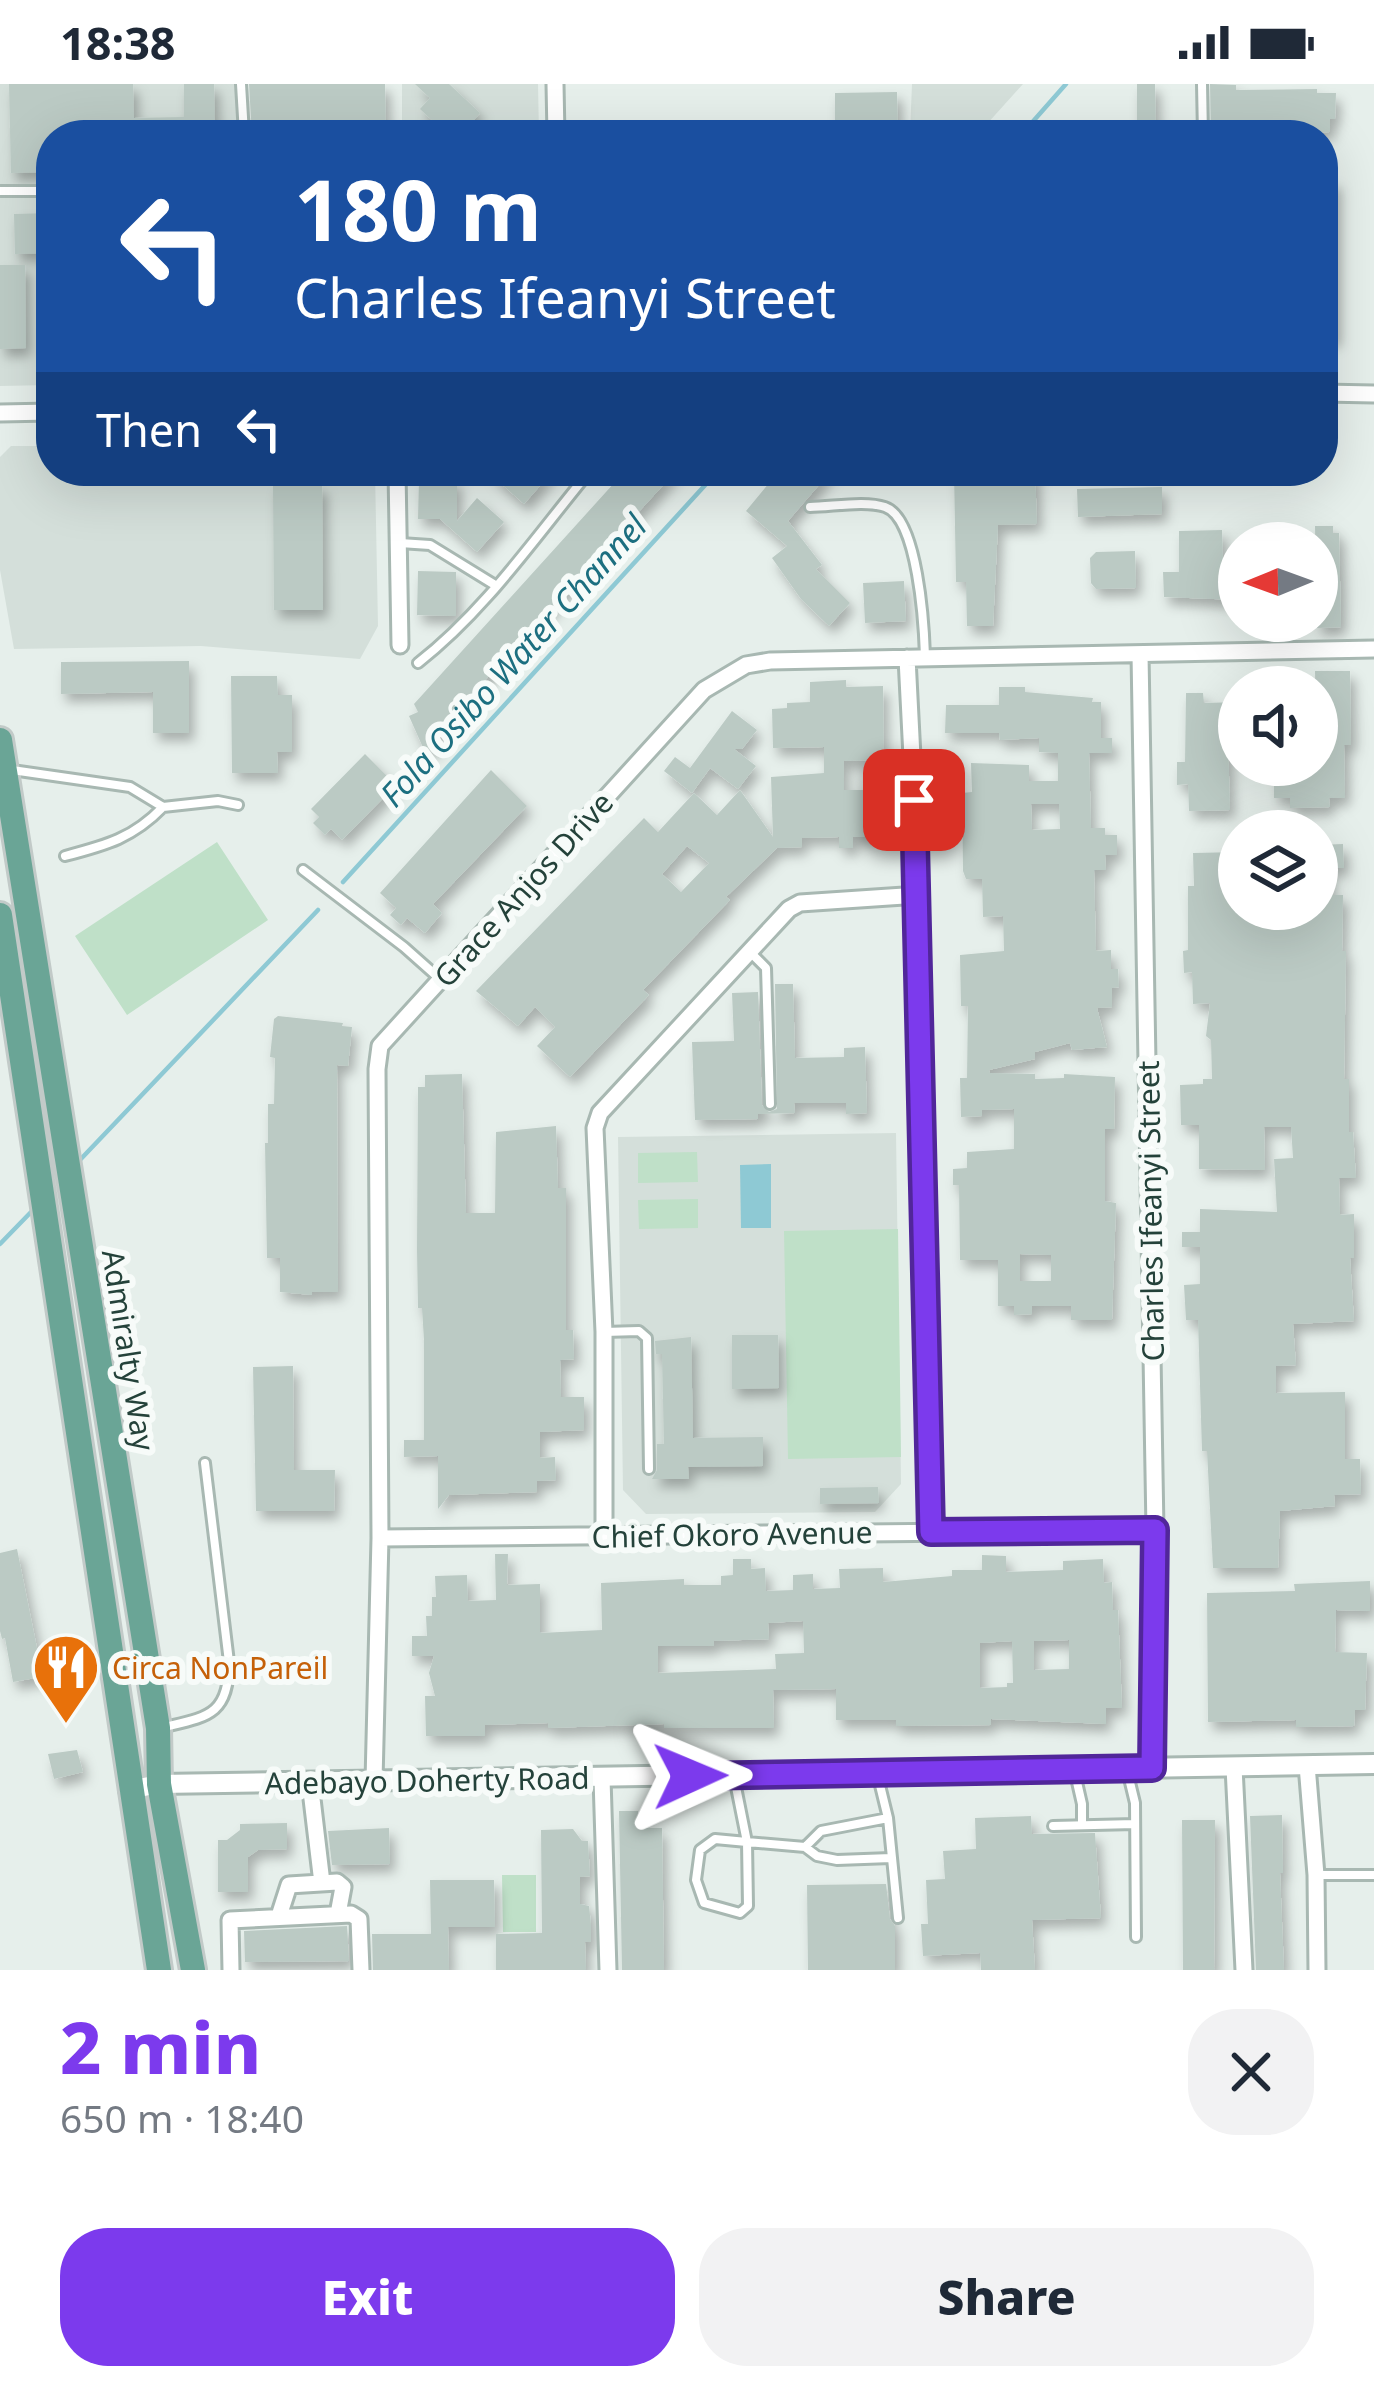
<!DOCTYPE html>
<meta charset="utf-8">
<style>
:root{--surface:#fff;--page:#f2f2f3;--text:#1f2937;--muted:#747a83;--accent:#7c3aed}
body{margin:0;font-family:"Noto Sans",sans-serif;background:var(--page);color:var(--text);height:100vh;display:flex;flex-direction:column;font-size:45px;white-space:nowrap}
*{box-sizing:border-box;margin:0}
p{font-size:39px;color:var(--muted)}
.icon{flex:none;width:66px;height:66px;fill:none;stroke:currentColor;stroke-width:2;stroke-linecap:round;stroke-linejoin:round}
.map{position:relative;height:1886px;overflow:hidden}
.drawer{display:flex;flex-direction:column;background:var(--surface);flex:1}
.drawer>*{flex:none}
.banner{position:absolute;left:36px;top:36px;width:1302px;height:366px;border-radius:48px;box-shadow:0 12px 48px #0002;background:#1a4fa0;color:#fff;overflow:hidden}
.needle{width:78px;rotate:269deg}
.tools{position:absolute;left:1218px;top:438px;display:grid;gap:24px}
.tools a{display:grid;place-items:center;width:120px;height:120px;border-radius:50%;background:var(--surface);box-shadow:0 12px 48px #0002;font-size:60px}
.pin{position:absolute;display:grid;place-items:center;width:102px;height:102px;color:#fff;margin:-51px;border-radius:24px;box-shadow:0 6px 18px #0006}
.me{position:absolute;width:132px;margin:-66px;rotate:89deg;stroke-linejoin:round;filter:drop-shadow(0 0 9px #0008)}
.turn{display:flex;align-items:center;gap:42px;height:252px;padding:0 60px;font-size:54px}
.turn .icon{width:156px;height:156px;stroke-width:2.5}
.turn b{display:block;font-size:84px;line-height:102px}
.then{display:flex;align-items:center;height:114px;padding:0 60px;background:#0003;gap:24px;font-size:45px}
.round{display:grid;place-items:center;flex:none;width:126px;height:126px;border-radius:48px;background:var(--page)}
.headline{display:flex;align-items:center;justify-content:space-between;height:204px;padding:0 60px}
h1{font-size:72px;font-weight:800;line-height:90px;color:var(--accent)}
.cta{display:flex;gap:24px;margin-top:auto;padding:24px 60px}
.cta a{flex:1;height:138px;border-radius:48px;background:var(--accent);color:#fff;font-size:48px;font-weight:800;line-height:138px;text-align:center}
.cta a+a{background:var(--page);color:var(--text)}
.status{display:flex;justify-content:space-between;align-items:center;height:84px;padding:0 60px;background:var(--surface);direction:ltr}
.status svg{height:33px;fill:currentColor}
.map>svg:first-child{display:block}
</style>
<div class="status"><b>18:38</b><svg viewBox="0 0 49 12"><path d="M0 12V9h3v3zM5 12V6h3v6zM10 12V3h3v9zM15 12V0h3v12zM26 1h20v11H26zM47 4h2v5h-2z"/></svg></div>
<div class="map">
<svg width="1374" height="1886" viewBox="0 0 1374 1886">
<defs>
<filter id="shadow"><feDropShadow dx="5" dy="8" stdDeviation="6" flood-color="#0004"/></filter>
</defs>
<rect width="100%" height="100%" fill="#e6efeb"/>
<path fill="#d4dfda" d="M0,0H235L238,51H51V301L0,302Z
M402,0H538L539,51H402Z
M912,0H1023L977,51H910Z
M11,362H51V387H375L378,542L360,575L201,562L14,565L0,486V373Z
M896,1049L901,1400L875,1428L646,1430L623,1406L618,1053Z"/>
<path fill="#bfe0c8" d="M217,758L268,836L127,931L75,852Z
M697,1068L698,1098L638,1099V1069Z
M698,1115V1144L639,1145L638,1116Z
M898,1145L901,1373L788,1375L784,1147Z
M536,1791V1848H503L502,1791Z"/>
<path fill="#8ec9d4" d="M771,1080V1144H741L740,1081Z"/>
<g fill="none" stroke-linecap="round" stroke-linejoin="round">
<path stroke="#8ec9d4" stroke-width="4.5" d="M1021,51L1066,0
M343,798L718,387
M78,1078L318,826
M0,1160L33,1126"/>
</g>
<path fill="#bbcac4" fill-rule="evenodd" filter="url(#shadow)" d="M9,0H133L134,34L184,33V0H214L215,51H51V88L11,89Z
M249,0H385L386,51H252Z
M415,0H449L480,29L461,51H448L420,25L430,14Z
M1137,0H1155L1156,51H1137Z
M1210,0L1236,1V6L1317,5V9H1336L1335,35H1330V48L1211,51Z
M897,8L898,51H835V9Z
M1323,96H1336V255H1323Z
M51,129V169L15,170L14,130Z
M0,181H25L26,264L0,265Z
M487,387H553L524,420Z
M625,387H676L488,593L436,654L439,661L425,668L409,632L418,628L414,620Z
M779,387H831L788,437L822,481L816,485L850,519L829,542L801,515L772,474L787,462L746,427Z
M954,387H1035L1037,440L998,441L993,542H967L966,498H956Z
M419,394L457,395V437L477,414L504,438L477,468L440,435H418Z
M273,401H322L323,526H274Z
M1162,403V430L1078,433L1077,405Z
M1315,442H1333V449H1339L1341,543L1317,544Z
M1222,446L1223,477H1239V516L1164,513L1163,488H1179V447Z
M1135,467L1136,504L1096,505L1091,499L1090,474L1096,468Z
M418,487L456,488V532L417,531Z
M904,497L906,537L865,539L863,499Z
M189,577V649H153V608L61,610V578Z
M1315,587H1350L1351,661H1344L1345,714H1329L1330,723L1290,724V714H1274V681H1317Z
M231,592H277L278,611H292V668H277L278,689H232Z
M846,596V603L883,602L884,676L844,677V706H873V753H853V764H839V753L802,754V763L777,764L726,813L730,816L643,906L649,911L570,993L537,962L555,943L535,923L518,942L476,907L644,734L658,748L694,709L717,731L740,706L773,753L771,693L824,689V663L773,664L772,625L787,624V619L810,618V598ZM687,762L709,779L681,808L662,790Z
M999,603H1025V608L1093,614L1092,618H1101V654H1112V669H1089L1091,744H1105V751H1117V771H1105L1106,786H1094L1096,867L1111,866V885H1118L1119,903L1112,904V923L1097,924L1107,963L1072,966L1070,959L1035,968V975L989,986L990,989L1035,990V995L1064,994V990L1115,993L1114,1045H1105V1117L1116,1119L1112,1236H1071V1222H1032V1230L1014,1231V1222H998V1176H960L959,1101H953V1085L967,1084V1068L1014,1065V1025L982,1026V1032L961,1033L960,994H967L968,922H961L960,871L1004,867L1003,832L983,833L982,795H966L963,787L962,709L972,708L971,679L1029,681V697H1058V669L1039,668V654L1000,656L999,649H945L946,621H999ZM1031,720H1059L1060,745L1032,746ZM1020,1170L1051,1171V1197H1020Z
M1186,609H1203L1204,619L1239,618V657H1228L1230,726L1189,727L1188,700L1177,701V678H1185Z
M732,627L757,646L742,665H734L756,682L738,705L710,684L692,709L664,687L675,673L690,684Z
M365,670L396,701L342,756L331,745L325,751L313,739L319,733L311,725Z
M491,686L527,722L433,820L442,829L425,849L407,834L401,841L390,831L396,824L380,809Z
M1343,760L1344,784H1330V811H1343L1342,867H1346L1344,995H1349V1048H1353L1356,1094H1339L1340,1131L1354,1130V1174H1350L1354,1237L1293,1240L1296,1281L1276,1282V1309L1345,1308V1375H1360L1361,1410L1334,1411L1335,1422L1280,1427L1278,1484H1213L1207,1367H1202L1198,1236H1186L1184,1201L1200,1200V1163H1182V1148H1200V1125L1277,1128L1274,1075L1293,1074L1291,1043H1264L1265,1086L1199,1085V1041H1181L1180,1001L1203,1000V995H1212L1211,956L1206,952L1210,919L1193,920L1192,888L1184,889L1183,867L1188,866V802H1194L1193,769L1239,768V825H1317V761Z
M775,900H793L795,974L844,973V964L865,963L867,1029L846,1030V1019H794L795,1029L758,1030V1035L695,1036L692,958L734,957L732,909L758,908L762,1021L769,1028L777,1025Z
M278,932L343,939L342,942L352,943L348,982L337,981L338,1208H312V1211L280,1208V1174H267L265,1059H268V1020H274L275,974L270,973L274,935Z
M462,990L466,1129H495L496,1048L556,1042L558,1104H566V1246H573L574,1275L560,1276L561,1313H584V1346L540,1348V1374L555,1373L556,1396L537,1397V1408L449,1411L438,1425V1372L404,1373V1356H424V1256L422,1224H418L417,1165L418,1003H425V991Z
M732,1251H778L779,1304L732,1305Z
M691,1253L693,1354L763,1353V1382L688,1383L689,1395H652L657,1386V1360H664L662,1270H656L655,1257Z
M293,1282L294,1386H335L334,1427H256L253,1283Z
M878,1403L879,1419L820,1420V1404Z
M17,1465L38,1569L59,1565L63,1589L13,1598L5,1554L2,1555L0,1547V1469Z
M495,1470H508L507,1501L540,1500V1549L602,1546L601,1499L684,1495V1501H721V1492L733,1491V1475H751V1485L765,1484L766,1507L793,1506V1491L813,1490V1505L840,1504L839,1485L883,1484V1498L952,1492V1486H982V1471L1006,1472V1488L1063,1486V1477L1103,1475L1104,1499L1112,1498L1113,1526H1118L1122,1624H1106V1640L991,1635V1641L896,1642V1636H836V1605L773,1606L774,1644H664V1640L548,1644V1639L485,1641V1652H426L425,1612H435L429,1589L434,1572H412V1552H427L426,1532H432V1513H436L435,1492L467,1491L468,1517L496,1516ZM803,1537L804,1569L775,1570L776,1585L658,1589V1562H714V1557L769,1555L768,1539ZM1069,1556V1585L1034,1586V1557ZM1012,1557L1013,1599H1007V1603L980,1604V1559Z
M1370,1497V1527L1336,1526L1335,1568L1367,1569L1365,1626H1355L1354,1642L1296,1643V1636L1208,1638L1207,1509L1295,1507L1294,1500Z
M77,1666L83,1688L54,1695L48,1670Z
M619,1727H638V1744H662L664,1886H622Z
M1282,1731L1283,1789H1280L1284,1886H1256L1250,1732Z
M1031,1732L1032,1750L1095,1749L1101,1834L1032,1836L1035,1886H981L980,1869L923,1872L921,1840H928L926,1796L945,1795L943,1767L976,1765L975,1734Z
M1182,1736H1215L1214,1886H1183Z
M287,1739V1765L258,1766L248,1773V1808H218V1756H227L240,1746V1740Z
M389,1744L390,1780L332,1781L328,1747Z
M573,1745L582,1757H588L590,1792L580,1793V1820L589,1822L591,1841V1858H585L586,1886H496V1850L542,1849L541,1746Z
M430,1796H494L495,1843H448L449,1886H373L372,1850H431Z
M886,1800L890,1835L895,1842V1886H808L807,1801Z
M347,1842L349,1877L245,1878L244,1847Z"/>
<g fill="none" stroke-linecap="round" stroke-linejoin="round">
<defs>
<path id="service" d="M241,0L244,50
M1202,0L1203,51
M0,107H51
M1095,387L1142,389
M810,423C831,423 865,416 885,423C918,434 924,541 925,572
M400,459L430,461L495,501
M418,579C486,526 536,452 590,387
M12,686L130,703L163,723
M65,772C107,761 133,754 163,723L218,717L238,721
M303,786L404,863L440,895
M749,867L766,884L770,1020
M604,1248L639,1247L647,1254L649,1385
M160,1644C206,1633 229,1633 229,1578L205,1379
M1074,1685L1082,1720V1741
M1127,1686L1135,1719L1136,1853
M877,1689L888,1734L898,1834
M734,1693L747,1758L805,1763L817,1772L837,1776L891,1774
M1053,1742L1135,1740
M715,1755L747,1758L748,1822L740,1829L704,1819L696,1796L700,1766Z
M805,1763L821,1747L888,1734
M1317,1791H1374"/>
<path id="minor" d="M555,0L556,51
M1323,309L1374,310
M0,329L51,328
M397,387L400,561
M1140,570L1155,1446L1152,1684
M907,574L919,811L931,1448
M604,1452V1248L595,1044L600,1029L789,825L800,819L919,811
M380,1454L1155,1446
M1307,1681L1316,1791L1317,1886
M1234,1683L1244,1886
M602,1694L608,1886
M374,1697L380,1454L377,985L380,962L704,606L746,581L770,577L1374,565
M310,1698L322,1799
M279,1832L289,1801L337,1798L343,1803L338,1830
M231,1886L230,1836L351,1830L359,1835L361,1886"/>
<path id="tertiary" d="M129,1706L159,1700L1374,1680"/>
<path id="primary" d="M0,656L158,1644L159,1700L193,1886
M0,831L159,1886"/>
</defs>
<use href="#service" stroke="#a8b8b2" stroke-width="14"/>
<use href="#minor" stroke="#a8b8b2" stroke-width="21"/>
<use href="#tertiary" stroke="#a8b8b2" stroke-width="24"/>
<use href="#primary" stroke="#c2cac8" stroke-width="30"/>
<use href="#service" stroke="#fff" stroke-width="8"/>
<use href="#minor" stroke="#fff" stroke-width="15"/>
<use href="#tertiary" stroke="#fff" stroke-width="18"/>
<use href="#primary" stroke="#6aa596" stroke-width="24"/>
</g>
<g fill="none" stroke-linecap="round" stroke-linejoin="round">
<defs>
<path id="route" d="M690,1692L1152,1684L1155,1446L931,1448L914,716"/>
</defs>
<use href="#route" stroke="#51269a" stroke-width="30"/>
<use href="#route" stroke="#7c3aed" stroke-width="21"/>
</g>
<defs>
<symbol id="restaurant-pin" viewBox="-11 -11 22 30"><path d="M0 17L-7.5 6A9.5 9.5 0 1 1 7.5 6Z" fill="#e8710a" stroke="#f7fbf9"/><path d="M-5-6h1v4h1v-4h1v4h1v-4h1v5L-1.5 .5V6h-2V.5L-5-1ZM5-6V6H3V1.5H1.5Q1.5-4 5-6Z" fill="#fff"/></symbol>
</defs>
<g fill-rule="evenodd">
<use href="#restaurant-pin" x="28" y="1545" width="76" height="104"/>
</g>
<g text-anchor="middle" dominant-baseline="central" stroke-width="12" stroke-linejoin="round" paint-order="stroke">
<g font-size="30" fill="#24423a" stroke="#f7fbf9">
<text transform="translate(523 805) rotate(-48)">Grace Anjos Drive</text>
<text transform="translate(1150 1127) rotate(-91)">Charles Ifeanyi Street</text>
<text transform="translate(129 1266) rotate(81)">Admiralty Way</text>
<text transform="translate(732 1450) rotate(-1)">Chief Okoro Avenue</text>
<text transform="translate(427 1696) rotate(-1)">Adebayo Doherty Road</text>
</g>
<g font-size="30" fill="#c56008" stroke="#f7fbf9" text-anchor="start">
<text x="112" y="1583">Circa NonPareil</text>
</g>
<g font-size="33" font-style="italic" fill="#1c6f80" stroke="#f7fbf9">
<text transform="translate(513 576) rotate(-48)">Fola Osibo Water Channel</text>
</g>
</g>
</svg>
<div class="tools">
<a><svg class="needle" viewBox="-14 -14 28 28"><path d="M0-13l5 13h-10z" fill="#e53935"/><path d="M0 13l5-13h-10z" fill="#747a83"/></svg></a>
<a><svg class="icon" aria-label="sound" viewBox="0 0 24 24"><path d="M4 9h4l5-4v14l-5-4H4zM17 9q2 3 0 6"/></svg></a>
<a><svg class="icon" aria-label="layers" viewBox="0 0 24 24"><path d="M12 4l9 5-9 5-9-5zM3 14l9 5 9-5"/></svg></a>
</div>
<div class="pin" style="left:914px;top:716px;background:#d93025"><svg class="icon" aria-label="arrive" viewBox="0 0 24 24"><path d="M6 21V4h12l-3 4 3 4H6"/></svg></div>
<svg class="me" style="left:690px;top:1692px" viewBox="-20 -20 40 40"><path d="M0-17L14 15 0 8-14 15z" fill="#7c3aed" stroke="#fff" stroke-width="4"/></svg>
<div class="banner">
<div class="turn"><svg class="icon" aria-label="left" viewBox="0 0 24 24"><path d="M17 20v-9H6M10 6l-5 5 5 5"/></svg><div><b>180 m</b>Charles Ifeanyi Street</div></div>
<div class="then">Then<svg class="icon" aria-label="left" viewBox="0 0 24 24"><path d="M17 20v-9H6M10 6l-5 5 5 5"/></svg></div>
</div>
</div>
<section class="drawer">
<div class="headline"><div><h1>2 min</h1><p>650 m · 18:40</p></div><a class="round"><svg class="icon" aria-label="close" viewBox="0 0 24 24"><path d="M6 6l12 12M18 6L6 18"/></svg></a></div>
<div class="cta"><a>Exit</a><a>Share</a></div>
</section>
